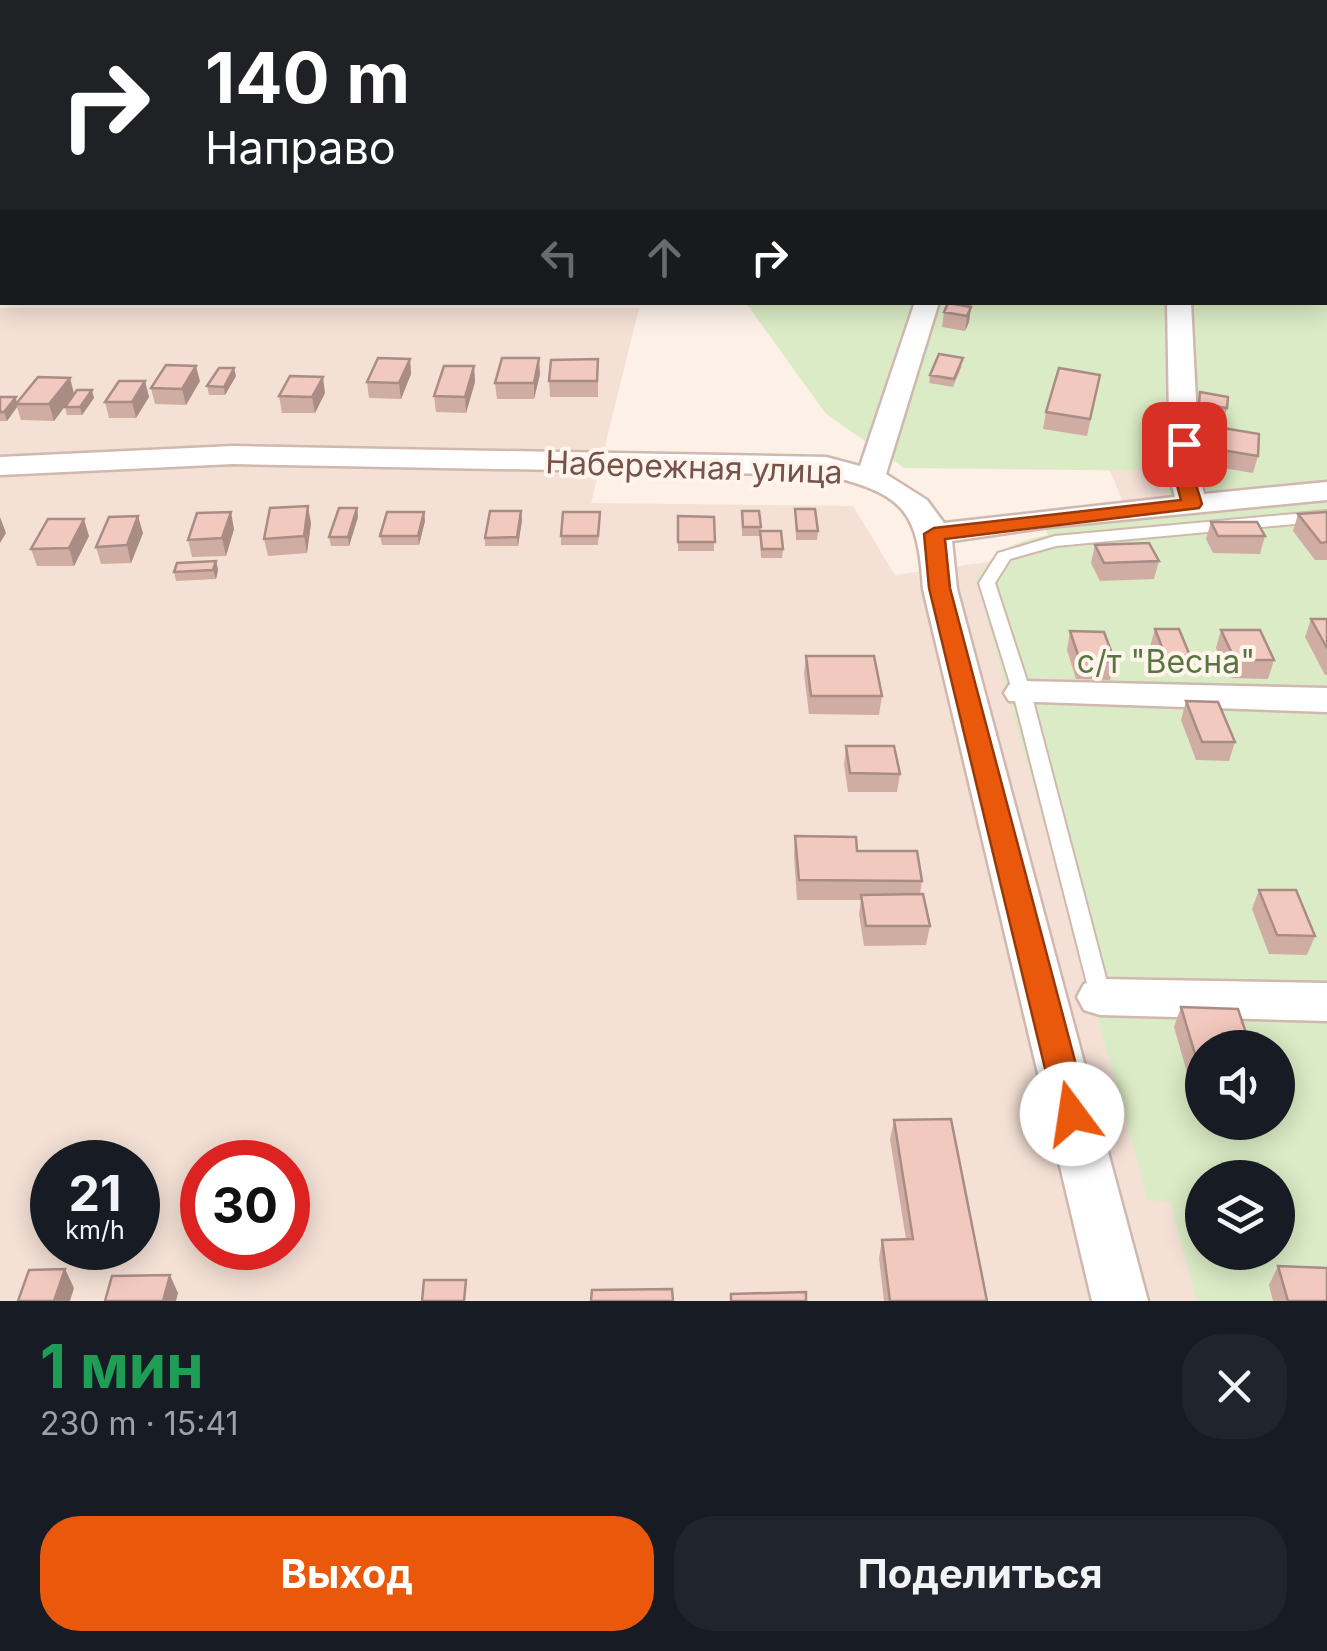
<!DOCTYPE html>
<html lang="ru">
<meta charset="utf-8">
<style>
:root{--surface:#171b24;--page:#20242c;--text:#f1f3f6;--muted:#9ea1a6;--accent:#ea580c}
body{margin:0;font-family:Inter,sans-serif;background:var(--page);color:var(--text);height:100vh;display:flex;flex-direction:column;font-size:38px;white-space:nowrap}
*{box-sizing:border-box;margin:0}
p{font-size:32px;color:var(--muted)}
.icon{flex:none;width:55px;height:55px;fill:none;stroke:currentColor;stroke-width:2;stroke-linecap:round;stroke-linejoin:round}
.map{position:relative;height:1301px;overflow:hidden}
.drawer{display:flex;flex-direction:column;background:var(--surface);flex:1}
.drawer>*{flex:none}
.banner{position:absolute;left:0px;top:0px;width:1328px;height:305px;box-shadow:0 5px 25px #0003;background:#202124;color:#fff;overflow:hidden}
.fabs{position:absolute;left:1185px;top:1030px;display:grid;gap:20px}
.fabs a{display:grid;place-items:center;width:110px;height:110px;border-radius:50%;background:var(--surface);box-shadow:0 5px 25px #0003;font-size:50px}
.speed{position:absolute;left:30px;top:1140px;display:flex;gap:20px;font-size:50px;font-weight:700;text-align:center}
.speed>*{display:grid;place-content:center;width:130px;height:130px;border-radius:50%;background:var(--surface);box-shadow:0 5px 25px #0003;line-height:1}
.speed small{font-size:25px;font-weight:400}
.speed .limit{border:15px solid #d22;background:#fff;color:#111}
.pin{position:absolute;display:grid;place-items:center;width:85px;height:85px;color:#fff;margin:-42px;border-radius:20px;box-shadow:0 5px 15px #0006}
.me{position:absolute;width:110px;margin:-55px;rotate:346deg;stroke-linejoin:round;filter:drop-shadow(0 0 8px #0008)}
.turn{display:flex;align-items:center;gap:35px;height:210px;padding:0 40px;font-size:45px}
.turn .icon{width:130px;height:130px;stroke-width:2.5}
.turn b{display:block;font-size:70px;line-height:85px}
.lanes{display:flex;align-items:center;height:95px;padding:0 40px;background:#0003;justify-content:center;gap:50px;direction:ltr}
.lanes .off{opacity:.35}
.round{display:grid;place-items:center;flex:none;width:105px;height:105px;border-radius:40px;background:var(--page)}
.headline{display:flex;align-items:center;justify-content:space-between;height:170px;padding:0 40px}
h1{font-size:60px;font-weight:700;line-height:75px;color:#1e9e55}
.cta{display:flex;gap:20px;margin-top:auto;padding:20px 40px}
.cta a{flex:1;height:115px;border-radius:40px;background:var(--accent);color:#fff;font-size:40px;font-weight:700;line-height:115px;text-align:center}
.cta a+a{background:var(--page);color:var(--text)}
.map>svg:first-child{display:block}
</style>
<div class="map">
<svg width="1327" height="1301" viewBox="0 0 1327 1301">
<rect width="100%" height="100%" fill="#fcf0e7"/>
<path fill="#f4e0d5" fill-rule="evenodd" d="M1203,0H1327V1301H0V308H639L591,503L853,506L895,575L1139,541L1091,424L1325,302V2ZM1202,1048H1278V1122H1202ZM52,1162H138V1248H52ZM202,1162H288V1248H202ZM1202,1178H1278V1252H1202Z"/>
<path fill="#dbebc5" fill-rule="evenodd" d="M1197,0H1327V1301H1197L1170,1202L1148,1200L976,579C996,549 1014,542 1048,535L1037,513L1167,498L1168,471L904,468L826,414L746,303L1325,302V2ZM1202,1048H1278V1122H1202ZM1202,1178H1278V1252H1202Z"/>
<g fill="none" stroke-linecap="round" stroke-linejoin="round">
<defs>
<path id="lane" d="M1327,511V521L1056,546L1010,559L995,583L1031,693L1111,997L1108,1003L1100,1006L1092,1003L1013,693L979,583L998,553L1055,536Z"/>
<path id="street" d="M1200,0H1214V2H1200Z
M1287,0H1301V2H1287Z
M1325,8H1327V18H1325Z
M1325,49H1327V59H1325Z
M1325,76H1327V86H1325Z
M1325,113H1327V125H1325Z
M1325,189H1327V201H1325Z
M915,302H939L886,474L927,500L944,523L1175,497L1170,478L1167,302H1191L1200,478L1204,494L1327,482V500L1049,527L952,541L957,589L1148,1301H1092L923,589C918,511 905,494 826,475L233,464L0,475V457L233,446L826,457L860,466Z
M1022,681L1327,688V712L1009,701L1004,693L1009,685Z
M1100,979L1327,983V1021L1100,1015L1084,1010L1077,997L1084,984Z"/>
</defs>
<use href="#lane" stroke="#d0b8af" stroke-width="4"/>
<use href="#street" stroke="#d0b8af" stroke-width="5"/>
<path stroke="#d7aba1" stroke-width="2.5" stroke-dasharray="1 4" stroke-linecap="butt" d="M25,2L36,0
M347,2L367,0"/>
<use href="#lane" fill="#fff" fill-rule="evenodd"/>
<use href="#street" fill="#fff" fill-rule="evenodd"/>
</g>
<path fill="#d0ada3" d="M1219,0H1242V2H1219Z
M950,302H972L971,306Z
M971,307L969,322L965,331L942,327L944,312Z
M410,359L411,374L401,399L369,398L367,382Z
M474,366L475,382L466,413L436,412L434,396Z
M962,366L953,387L929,383L930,375Z
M540,374L534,399H497L495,383Z
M598,375V397H550L549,381Z
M1100,375L1087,436L1043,429L1046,412Z
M236,376L225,395H209L207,386Z
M70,378L74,394L54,421L21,420L17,407L7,421H0V397L18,402Z
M145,381L149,397L136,418H109L105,402Z
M200,381L186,405L155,404L151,388Z
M1200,392L1227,408L1223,424L1195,420Z
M325,393L315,413H282L279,396Z
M94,398L82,415H67L65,407Z
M1205,425L1258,456L1253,473L1198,464L1201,442Z
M357,508L358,517L349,546H331L329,537Z
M795,509L818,531L817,540H796Z
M521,511L522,520L518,546H485V538Z
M742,511H759L761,531L783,549L782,558H761L760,536H742Z
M424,512L425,521L419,545H382L380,536Z
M1327,512V560H1315L1293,531L1298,514Z
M678,516L714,517V551H678Z
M600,521L598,545H561V536Z
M1211,522L1265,536L1260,554L1213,553L1206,539Z
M311,523L307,553L268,556L264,539Z
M234,529L226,556L192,557L188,540Z
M143,533L131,563L101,564L96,547Z
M89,536L74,566H37L31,549Z
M1095,545L1159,561L1154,579L1100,581L1091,563Z
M216,561L218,570L216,579L176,581L174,572Z
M1311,619H1327V675H1325L1305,637Z
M1155,629L1190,656L1185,674L1160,673L1150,647Z
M1221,630L1274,660L1268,679L1229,678L1216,648Z
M1070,631L1115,662L1110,680L1076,679L1067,650Z
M806,656L882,696L879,715L809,714L804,674Z
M1186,701L1235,742L1229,761L1196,760L1181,720Z
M846,746L900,774L897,792H848L844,765Z
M795,836L857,851L922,881L920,894L930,926L926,945L864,946L859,914L861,900H797L794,856Z
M1259,890L1315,936L1307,955L1269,954L1252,909Z
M1181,1007L1202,1048V1083H1190L1174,1027Z
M894,1120L987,1301H884L879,1258L882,1240L906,1239L890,1139Z
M1278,1266L1327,1301H1273L1269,1285Z"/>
<path fill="#a98d85" d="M2,124V143L0,144V125Z
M971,307L969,322L965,331L967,316Z
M539,358L540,374L534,399V383Z
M410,359L411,374L401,399L399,383Z
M196,366L200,381L186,405L182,389Z
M474,366L475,382L466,413L465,397Z
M234,368L236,376L225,395L224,387Z
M323,377L325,393L315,413L312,397Z
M70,378L74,394L54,421L49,404Z
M145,381L149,397L136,418L132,402Z
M92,390L94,398L82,415L80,407Z
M16,397L17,407L7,421L4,412Z
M308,506L311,523L307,553L304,536Z
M357,508L358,517L349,546L348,537Z
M521,511L522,520L518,546L517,537Z
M231,512L234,529L226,556L222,538Z
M424,512L425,521L419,545L418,536Z
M138,516L143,533L131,563L127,545Z
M0,517L6,533L0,543Z
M84,519L89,536L74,566L69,548Z
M216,561L218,570L216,579L213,570Z
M65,1269L74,1288L70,1301H54Z
M170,1275L178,1293L176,1301H163Z"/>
<path fill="#f2c9be" stroke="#a98d85" stroke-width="2.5" d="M948,303L971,307L967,316L944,312Z
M939,354L963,358L954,379L930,375Z
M378,358L410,359L399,383L367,382Z
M502,358H539L534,383H495Z
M598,359L597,381H549L551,360Z
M166,365L196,366L182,389L151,388Z
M444,366H474L465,397L434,396Z
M219,368H234L224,387L207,386Z
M1059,368L1100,375L1090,419L1046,412Z
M290,376L323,377L312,397L279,396Z
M38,377L70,378L49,404H16Z
M119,381H145L132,402H105Z
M77,390H92L80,407H65Z
M1200,392L1228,397L1227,408L1199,404Z
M0,397H16L4,412H0Z
M1205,425L1259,434L1258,456L1203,447Z
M308,506L304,536L264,539L270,508Z
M339,508H357L348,537H329Z
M795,509H815L818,531H797Z
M490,511H521L517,537L485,538Z
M742,511H759L761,527H743Z
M231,512L222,538L188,540L197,513Z
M387,512H424L418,536H380Z
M563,512H600L598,536H561Z
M1327,512V542L1321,543L1298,514Z
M138,516L127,545L96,547L109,517Z
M678,516L714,517L715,542H678Z
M48,519H84L69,548L31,549Z
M1211,522H1257L1265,536H1218Z
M760,531H781L783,549H762Z
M1149,543L1159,561L1104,563L1095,545Z
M216,561L213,570L174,572L177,563Z
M1311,619H1327V648Z
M1155,629H1179L1190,656L1165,655Z
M1221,630H1260L1274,660H1235Z
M1070,631L1104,632L1115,662L1080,661Z
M806,656H874L882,696H811Z
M1186,701L1218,702L1235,742H1202Z
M846,746H894L900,774L850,773Z
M795,836L856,837L857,851H917L922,881L799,880Z
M1259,890H1296L1315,936L1277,935Z
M923,894L930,926H866L861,895Z
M1181,1007L1238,1009L1251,1048H1202V1064H1198Z
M951,1119L987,1301H890L882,1240L913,1239L894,1120Z
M1278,1266L1327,1268V1301H1288Z
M65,1269L54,1301H18L29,1270Z
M170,1275L163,1301H105L112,1276Z
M424,1280H466L464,1301H422Z
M672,1289L673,1301H591L592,1290Z
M806,1292V1301H731V1294Z"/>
<path fill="#ea580c" stroke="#983908" stroke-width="2.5" d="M1184,439L1193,444L1194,478L1202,504L1199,508L945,539L950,588L1089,1114L1084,1123L1072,1127L1061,1123L1056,1114L929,588L924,534L934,528L1181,500L1175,478L1174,444Z"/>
<g text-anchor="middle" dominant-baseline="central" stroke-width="8" stroke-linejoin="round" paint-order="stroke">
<g font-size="32" fill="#76524b" stroke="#fff5ed">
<text transform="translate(694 467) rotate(2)">Набережная улица</text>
</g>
<g font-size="32" fill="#5a7640" stroke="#fff5ed">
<text x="1166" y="661">с/т "Весна"</text>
</g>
</g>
</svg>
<div class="fabs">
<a><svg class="icon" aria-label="sound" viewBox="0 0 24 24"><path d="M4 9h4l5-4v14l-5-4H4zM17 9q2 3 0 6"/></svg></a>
<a><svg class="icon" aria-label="layers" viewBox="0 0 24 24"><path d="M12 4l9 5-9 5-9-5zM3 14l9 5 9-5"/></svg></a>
</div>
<div class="speed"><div>21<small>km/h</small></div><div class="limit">30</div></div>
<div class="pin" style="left:1184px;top:444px;background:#d93025"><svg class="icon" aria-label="arrive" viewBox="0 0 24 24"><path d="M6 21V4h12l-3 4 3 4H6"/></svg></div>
<svg class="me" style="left:1072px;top:1114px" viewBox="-20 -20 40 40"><circle r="19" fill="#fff"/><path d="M0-13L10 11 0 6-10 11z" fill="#ea580c"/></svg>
<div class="banner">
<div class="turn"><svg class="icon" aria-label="right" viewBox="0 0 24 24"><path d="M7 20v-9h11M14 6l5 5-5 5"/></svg><div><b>140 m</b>Направо</div></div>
<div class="lanes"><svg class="icon off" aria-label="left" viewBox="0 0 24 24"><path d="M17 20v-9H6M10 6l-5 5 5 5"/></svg><svg class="icon off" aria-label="ahead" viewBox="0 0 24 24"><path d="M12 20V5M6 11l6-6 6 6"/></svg><svg class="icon" aria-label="right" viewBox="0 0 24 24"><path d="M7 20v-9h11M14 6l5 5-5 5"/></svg></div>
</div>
</div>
<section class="drawer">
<div class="headline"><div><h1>1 мин</h1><p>230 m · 15:41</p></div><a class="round"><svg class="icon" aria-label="close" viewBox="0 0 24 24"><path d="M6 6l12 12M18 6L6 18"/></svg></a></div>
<div class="cta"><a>Выход</a><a>Поделиться</a></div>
</section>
